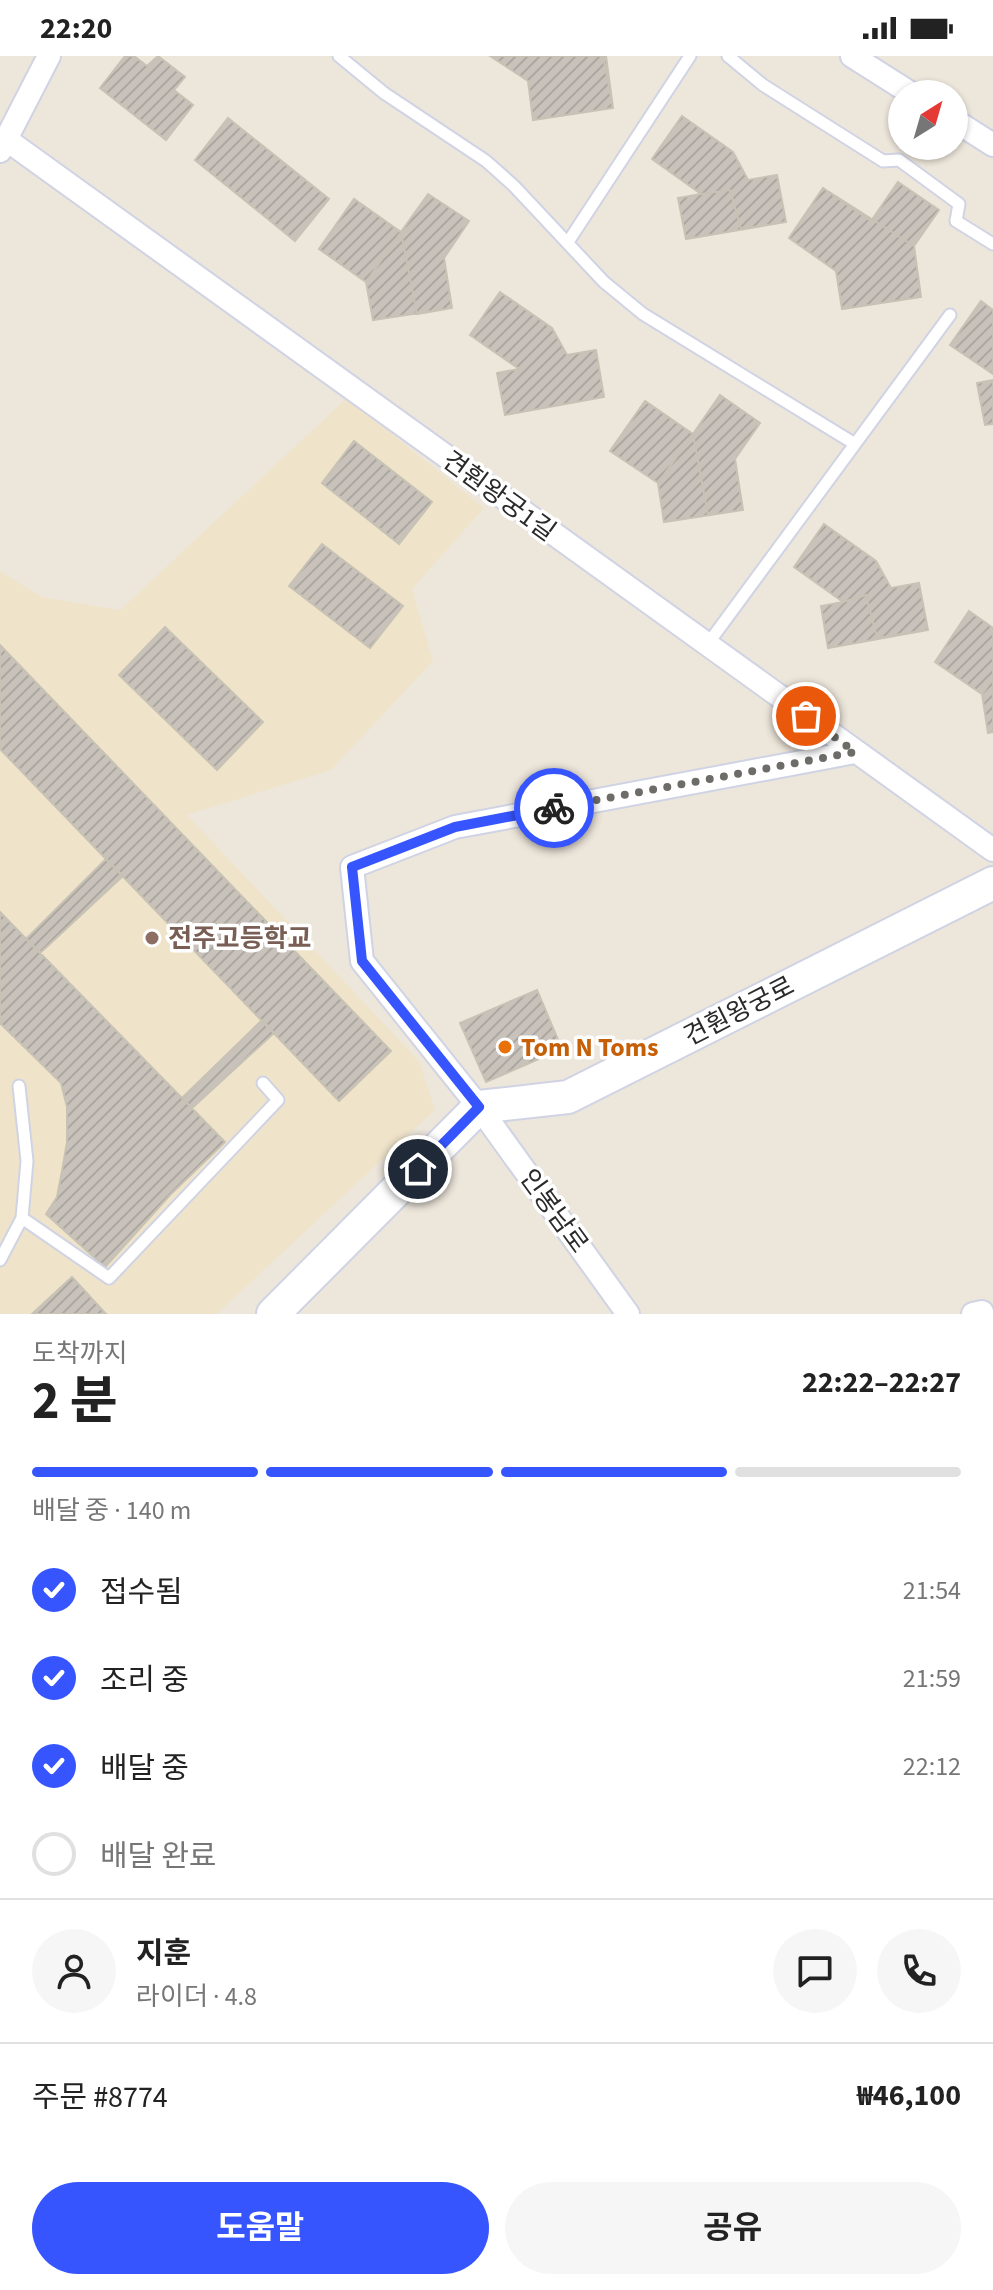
<!DOCTYPE html>
<html lang="ko">
<meta charset="utf-8">
<style>
:root{--surface:#fff;--page:#f6f6f6;--text:#222;--muted:#767676;--line:#e0e0e0;--accent:#3655ff}
body{margin:0;font-family:"Source Sans 3","Noto Sans KR",sans-serif;background:var(--page);color:var(--text);height:100vh;display:flex;flex-direction:column;font-size:30px;white-space:nowrap}
*{box-sizing:border-box;margin:0}
p{font-size:26px;color:var(--muted)}
.icon{flex:none;width:44px;height:44px;fill:none;stroke:currentColor;stroke-width:2;stroke-linecap:round;stroke-linejoin:round}
.map{position:relative;height:1258px;overflow:hidden}
.sheet{display:flex;flex-direction:column;background:var(--surface);flex:1}
.sheet>*{flex:none}
.needle{width:52px;rotate:37deg}
.fabs{position:absolute;left:888px;top:24px;display:grid;gap:16px}
.fabs a{display:grid;place-items:center;width:80px;height:80px;border-radius:50%;background:var(--surface);box-shadow:0 2px 6px #0004;font-size:40px}
.pin{position:absolute;display:grid;place-items:center;width:68px;height:68px;color:#fff;margin:-34px;border:4px solid #fff;border-radius:50%;box-shadow:0 2px 8px #0007}
.courier{position:absolute;display:grid;place-items:center;width:80px;height:80px;margin:-40px;border:6px solid #3655ff;border-radius:50%;background:#fff;color:#222;box-shadow:0 2px 10px #0007}
.head em{font-style:normal;font-weight:700}
.head div{display:flex;flex-direction:column-reverse}
.head{display:flex;align-items:center;justify-content:space-between;height:136px;padding:0 32px}
h1{font-size:52px;font-weight:700;line-height:60px}
.bar{display:grid;grid-template-columns:repeat(4,1fr);gap:12px 8px;align-content:center;height:96px;padding:0 32px}
.bar i{height:10px;border-radius:6px;background:var(--line)}
.bar .current{background:var(--accent)}
.bar p{grid-column:span 4}
.line{display:flex;align-items:center;gap:20px;padding:0 32px;border-top:2px solid var(--line)}
.line div{flex:1}
.round{display:grid;place-items:center;flex:none;width:84px;height:84px;border-radius:42px;background:var(--page)}
ol{padding:0 32px;list-style:none}
li{display:flex;align-items:center;gap:24px;height:88px}
li p{margin-inline-start:auto}
li .icon{padding:8px;border-radius:50%;background:var(--accent);color:#fff;stroke-width:4}
li:last-child{color:var(--muted)}
li i{width:44px;height:44px;border:4px solid var(--line);border-radius:50%}
.primary-button{display:flex;gap:16px;margin-top:auto;padding:16px 32px}
.primary-button a{flex:1;height:92px;border-radius:48px;background:var(--accent);color:#fff;font-size:32px;font-weight:700;line-height:92px;text-align:center}
.primary-button a+a{background:var(--page);color:var(--text)}
.status{display:flex;justify-content:space-between;align-items:center;height:56px;padding:0 40px;background:var(--surface);direction:ltr}
.status svg{height:22px;fill:currentColor}
.map>svg:first-child{display:block}
</style>
<div class="status"><b>22:20</b><svg viewBox="0 0 49 12"><path d="M0 12V9h3v3zM5 12V6h3v6zM10 12V3h3v9zM15 12V0h3v12zM26 1h20v11H26zM47 4h2v5h-2z"/></svg></div>
<div class="map">
<svg width="993" height="1258" viewBox="0 0 993 1258">
<defs>
<pattern id="building-hatch" width="6" height="6" patternUnits="userSpaceOnUse" patternTransform="scale(2)"><rect width="6" height="6" fill="#c8c2bb"/><path d="M-1 1l2-2M0 6l6-6M5 7l2-2" fill="none" stroke="#aca7a1"/></pattern>
</defs>
<rect width="100%" height="100%" fill="#ede6db"/>
<path fill="#efe4ca" d="M 347,342 L 484,452 L 412,533 L 433,605 L 331,714 L 187,759 L 419,1005 L 435,1054 L 217,1258 L 0,1258 L 0,515 L 42,541 L 120,554 Z"/>
<path fill="url(#building-hatch)" stroke="#c8c2b5" stroke-width="2" d="M 125,0 L 134,0 L 147,10 L 158,0 L 185,21 L 174,34 L 193,49 L 166,84 L 100,32 Z
M 490,0 L 606,0 L 613,52 L 533,64 L 528,25 Z
M 490,0 L 603,0 L 613,52 L 533,64 L 528,25 Z
M 682,60 L 733,96 L 748,124 L 777,119 L 786,166 L 686,183 L 678,142 L 701,138 L 652,103 Z
M 682,60 L 733,96 L 748,124 L 777,119 L 786,166 L 741,173 L 730,134 L 701,138 L 652,103 Z
M 228,62 L 329,143 L 295,185 L 195,104 Z
M 898,126 L 939,154 L 914,190 L 921,241 L 842,253 L 836,215 L 789,182 L 823,132 L 871,165 Z
M 823,132 L 914,190 L 921,241 L 842,253 L 836,215 L 789,182 Z
M 428,138 L 469,165 L 444,202 L 452,252 L 373,264 L 366,226 L 319,193 L 354,143 L 401,176 Z
M 428,138 L 469,165 L 444,202 L 452,252 L 417,258 L 401,176 Z
M 354,143 L 401,176 L 366,226 L 319,193 Z
M 500,236 L 552,272 L 567,299 L 596,294 L 604,341 L 505,359 L 497,317 L 519,313 L 470,279 Z
M 981,245 L 993,254 L 993,318 L 950,289 Z
M 981,245 L 993,254 L 993,318 L 950,289 Z
M 993,324 L 993,368 L 985,369 L 977,327 Z
M 720,339 L 760,367 L 735,403 L 743,454 L 664,466 L 658,427 L 610,395 L 645,345 L 693,378 Z
M 720,339 L 760,367 L 735,403 L 743,454 L 708,459 L 693,378 Z
M 645,345 L 693,378 L 658,427 L 610,395 Z
M 354,385 L 432,446 L 399,488 L 322,427 Z
M 824,468 L 876,505 L 891,532 L 919,527 L 928,574 L 828,592 L 821,550 L 843,546 L 794,511 Z
M 824,468 L 876,505 L 891,532 L 919,527 L 928,574 L 877,582 L 866,539 L 843,546 L 794,511 Z
M 322,488 L 403,550 L 370,592 L 289,530 Z
M 969,555 L 993,572 L 993,676 L 988,677 L 982,638 L 935,606 Z
M 969,555 L 993,572 L 993,622 L 982,638 L 935,606 Z
M 165,571 L 263,666 L 217,714 L 119,619 Z
M 0,589 L 391,995 L 339,1045 L 0,693 Z
M 993,622 L 993,676 L 988,677 L 982,638 Z
M 106,803 L 123,820 L 40,897 L 26,883 Z
M 0,856 L 225,1086 L 170,1139 L 105,1211 L 46,1158 L 57,1141 L 62,1115 L 67,1086 L 67,1051 L 61,1027 L 0,967 Z
M 537,934 L 562,993 L 486,1026 L 460,967 Z
M 262,964 L 274,977 L 192,1052 L 182,1042 Z
M 72,1221 L 106,1258 L 32,1258 Z"/>
<g fill="none" stroke-linecap="round" stroke-linejoin="round">
<g stroke="#d0d3e3" stroke-width="15">
<path id="lane" d="M 339,0 L 384,37 L 486,105 L 514,130 L 604,226 L 643,258 L 855,388
M 728,0 L 763,29 L 883,105 L 899,104 L 959,148 L 956,165 L 993,188
M 568,186 L 690,0
M 707,589 L 950,259
M 22,1162 L 109,1222 L 278,1044 L 263,1027
M 0,1204 L 22,1162 L 27,1105 L 19,1030"/>
</g>
<g stroke="#d0d3e3" stroke-width="26">
<path id="street" d="M 852,0 L 912,38
M 954,64 L 993,89
M 7,84 L 993,794
M 0,95 L 49,0
M 628,1258 L 479,1051 L 362,905 L 352,811 L 455,771 L 855,696
M 973,1258 L 982,1256"/>
</g>
<g stroke="#d0d3e3" stroke-width="36">
<path id="secondary" d="M 273,1258 L 479,1051 L 568,1041 L 993,827"/>
</g>
<use href="#lane" stroke="#fff" stroke-width="11"/>
<use href="#street" stroke="#fff" stroke-width="22"/>
<use href="#secondary" stroke="#fff" stroke-width="32"/>
</g>
<g fill="none" stroke-linecap="round" stroke-linejoin="round">
<path stroke="#6e6c68" stroke-width="8" stroke-dasharray="0 14.4" d="M 554,752 L 855,696 L 806,660"/>
<path stroke="#3655ff" stroke-width="10" d="M 418,1113 L 479,1051 L 362,905 L 352,811 L 455,771 L 554,752"/>
</g>
<circle fill="#8d6e63" stroke="#fff" stroke-width="3" cx="152" cy="882" r="8"/>
<circle fill="#e8710a" stroke="#fff" stroke-width="3" cx="505" cy="991" r="8"/>
<g text-anchor="middle" dominant-baseline="central" stroke-width="7" stroke-linejoin="round" paint-order="stroke">
<g font-size="26" fill="#2a2a2a" stroke="#fff">
<text transform="translate(499 440) rotate(36)">견훤왕궁1길</text>
<text transform="translate(739 955) rotate(-27)">견훤왕궁로</text>
<text transform="translate(554 1155) rotate(54)">인봉남로</text>
</g>
<g font-size="26" font-weight="bold" fill="#785e54" stroke="#fff" text-anchor="start">
<text x="168" y="882">전주고등학교</text>
</g>
<g font-size="26" font-weight="bold" fill="#c56008" stroke="#fff" text-anchor="start">
<text x="521" y="991">Tom N Toms</text>
</g>
</g>
</svg>
<div class="fabs">
<a><svg class="needle" viewBox="-14 -14 28 28"><path d="M0-13l5 13h-10z" fill="#e53935"/><path d="M0 13l5-13h-10z" fill="#767676"/></svg></a>
</div>
<div class="pin" style="left:806px;top:660px;background:#ea580c"><svg class="icon" aria-label="bag" viewBox="0 0 24 24"><path d="M5 8h14l-1 12H6zM9 8a3 3 0 0 1 6 0"/></svg></div>
<div class="pin" style="left:418px;top:1113px;background:#1f2937"><svg class="icon" aria-label="home" viewBox="0 0 24 24"><path d="M3 11l9-7 9 7M6 9v11h12V9"/></svg></div>
<div class="courier" style="left:554px;top:752px"><svg class="icon" aria-label="bike" viewBox="0 0 24 24"><circle cx="6" cy="16" r="4"/><circle cx="18" cy="16" r="4"/><path d="M6 16l4-8h5l3 8M10 8l3 8H6M13 5h3"/></svg></div>
</div>
<section class="sheet">
<div class="head"><div><h1>2 분</h1><p>도착까지</p></div><em>22:22–22:27</em></div>
<div class="bar"><i class="current"></i><i class="current"></i><i class="current"></i><i></i><p>배달 중 · 140 m</p></div>
<ol>
<li><svg class="icon" aria-label="check" viewBox="0 0 24 24"><path d="M5 12l5 5 9-10"/></svg>접수됨<p>21:54</p></li>
<li><svg class="icon" aria-label="check" viewBox="0 0 24 24"><path d="M5 12l5 5 9-10"/></svg>조리 중<p>21:59</p></li>
<li><svg class="icon" aria-label="check" viewBox="0 0 24 24"><path d="M5 12l5 5 9-10"/></svg>배달 중<p>22:12</p></li>
<li><i></i>배달 완료</li>
</ol>
<div class="line" style="height:144px"><a class="round"><svg class="icon" aria-label="person" viewBox="0 0 24 24"><circle cx="12" cy="8" r="4"/><path d="M4 21q1-7 8-7t8 7"/></svg></a><div><b>지훈</b><p>라이더 · 4.8</p></div><a class="round"><svg class="icon" aria-label="chat" viewBox="0 0 24 24"><path d="M4 5h16v11H9l-5 4z"/></svg></a><a class="round"><svg class="icon" aria-label="phone" viewBox="0 0 24 24"><path d="M5 4h4l2 5-3 2q2 4 5 5l2-3 5 2v4C11 20 4 13 5 4z"/></svg></a></div>
<div class="line" style="height:104px"><div>주문 #8774</div><b>₩46,100</b></div>
<div class="primary-button"><a>도움말</a><a>공유</a></div>
</section>
